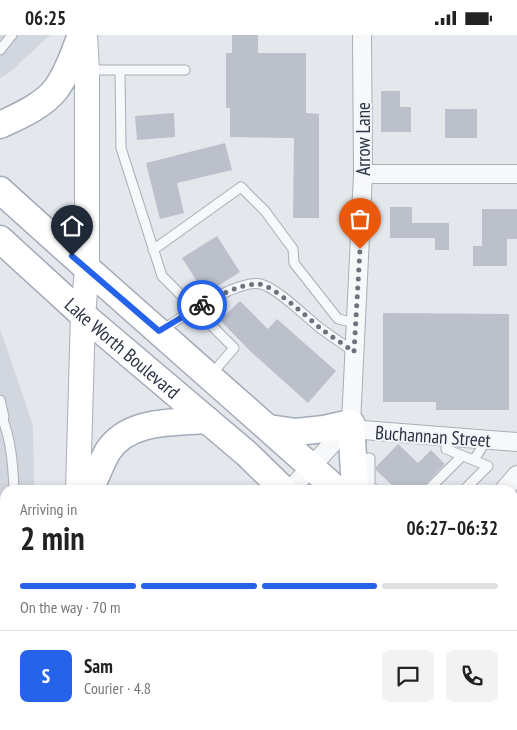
<!DOCTYPE html>
<meta charset="utf-8">
<style>
:root{--surface:#fff;--page:#f2f2f2;--text:#222;--muted:#767676;--line:#e0e0e0;--accent:#2563eb}
body{margin:0;font-family:"PT Sans Narrow",sans-serif;background:var(--page);color:var(--text);height:100vh;display:flex;flex-direction:column;font-size:19px;white-space:nowrap}
*{box-sizing:border-box;margin:0}
p{font-size:16px;color:var(--muted)}
.icon{flex:none;width:28px;height:28px;fill:none;stroke:currentColor;stroke-width:2;stroke-linecap:round;stroke-linejoin:round}
.map{position:relative;flex:1;overflow:hidden}
.details{position:absolute;left:0px;top:450px;width:518px;height:245px;display:flex;flex-direction:column;background:var(--surface);border-radius:15px 15px 0 0;box-shadow:0 2px 8px #0003}
.details>*{flex:none}
.pin{position:absolute;display:grid;place-items:center;width:42px;height:42px;color:#fff;margin:-51px -21px;border-radius:50% 50% 50% 0;rotate:-45deg;box-shadow:0 0 5px #0007}
.pin .icon{rotate:45deg}
.courier{position:absolute;display:grid;place-items:center;width:50px;height:50px;margin:-25px;border:4px solid #2563eb;border-radius:50%;background:#fff;color:#222;box-shadow:0 1px 6px #0007}
.head em{font-style:normal;font-weight:600}
.head div{display:flex;flex-direction:column-reverse}
.head{display:flex;align-items:center;justify-content:space-between;height:85px;padding:0 20px}
h1{font-size:32px;font-weight:600;line-height:38px}
.bar{display:grid;grid-template-columns:repeat(4,1fr);gap:8px 5px;align-content:center;height:60px;padding:0 20px}
.bar i{height:6px;border-radius:4px;background:var(--line)}
.bar .current{background:var(--accent)}
.bar p{grid-column:span 4}
.line{display:flex;align-items:center;gap:12px;padding:0 20px;border-top:1px solid var(--line)}
.line div{flex:1}
.round{display:grid;place-items:center;flex:none;width:52px;height:52px;border-radius:8px;background:var(--page)}
.status{display:flex;justify-content:space-between;align-items:center;height:35px;padding:0 25px;background:var(--surface);direction:ltr}
.status svg{height:14px;fill:currentColor}
.map>svg:first-child{display:block}
</style>
<div class="status"><b>06:25</b><svg viewBox="0 0 49 12"><path d="M0 12V9h3v3zM5 12V6h3v6zM10 12V3h3v9zM15 12V0h3v12zM26 1h20v11H26zM47 4h2v5h-2z"/></svg></div>
<div class="map">
<svg width="517" height="695" viewBox="0 0 517 695">
<rect width="100%" height="100%" fill="#e4e7ec"/>
<path fill="#d2d6de" d="M 0,0 L 50,0 L 10,37 L 0,43 Z
M 0,294 L 33,390 L 34,455 L 5,455 L 5,676 L 0,675 Z
M 517,455 L 517,585 L 513,581 L 512,460 Z"/>
<path fill="#bbc0ca" d="M 232,0 L 258,0 L 258,18 L 306,18 L 306,78 L 319,79 L 319,183 L 293,183 L 294,103 L 230,102 L 230,73 L 226,73 L 226,18 L 232,18 Z
M 381,56 L 400,56 L 400,72 L 411,72 L 411,97 L 381,97 Z
M 445,74 L 477,74 L 477,103 L 445,103 Z
M 174,78 L 175,102 L 137,105 L 135,81 Z
M 225,108 L 232,135 L 177,148 L 184,178 L 160,184 L 146,128 Z
M 390,172 L 412,172 L 412,188 L 449,188 L 449,215 L 435,215 L 435,203 L 390,203 Z
M 482,174 L 517,174 L 517,204 L 507,204 L 507,231 L 473,231 L 473,211 L 482,211 Z
M 217,201 L 240,237 L 205,259 L 182,223 Z
M 240,266 L 268,294 L 277,284 L 336,336 L 308,368 L 250,316 L 220,285 Z
M 383,278 L 509,279 L 509,375 L 436,375 L 436,367 L 383,367 Z
M 398,409 L 418,428 L 431,415 L 445,429 L 420,455 L 397,455 L 376,435 L 376,432 Z"/>
<g fill="none" stroke-linecap="round" stroke-linejoin="round">
<g stroke="#a9aeb7" stroke-width="11">
<path id="lane" d="M 0,15 L 12,0
M 87,35 L 185,35
M 120,36 L 121,113 L 162,241 L 234,313 L 210,341
M 153,215 L 241,152 L 265,176 L 293,214 L 294,228 L 338,284 L 356,288
M 162,295 C 182,282 237,244 261,249 C 277,253 306,282 320,293 C 331,301 343,309 354,317
M 0,365 L 4,382
M 0,378 C 11,401 13,430 14,455
M 447,401 L 446,414 L 488,431 L 464,455
M 354,424 L 370,423 L 370,451 L 375,455
M 474,425 L 487,404
M 428,455 L 462,421
M 512,534 L 517,528
M 0,595 L 5,600
M 0,645 L 5,646
M 385,695 L 390,690
M 479,695 L 484,690"/>
</g>
<g stroke="#a9aeb7" stroke-width="20">
<path id="street" d="M 363,139 L 517,139
M 351,388 L 363,395 L 517,407
M 290,455 L 351,388 L 363,139 L 362,0
M 504,455 L 517,440
M 294,695 L 298,690"/>
</g>
<g stroke="#a9aeb7" stroke-width="26">
<path id="secondary" d="M 78,455 L 83,280 L 87,234 L 87,35 L 85,0
M 81,695 L 81,690"/>
</g>
<g stroke="#a3abb8" stroke-width="29">
<g id="primary">
<path d="M 0,90 C 19,81 43,71 56,54 C 68,38 74,18 81,0"/>
<path d="M 0,155 C 111,256 225,354 337,455"/>
<path id="s1" d="M 0,204 L 83,280 L 247,419 L 284,455"/>
<path d="M 269,393 L 296,397 L 324,394 L 351,388 L 355,455"/>
<path d="M 90,455 C 96,442 101,428 108,416 C 129,384 173,388 207,385"/>
<path d="M 512,613 L 517,617"/>
<path d="M 512,662 L 517,666"/>
</g>
</g>
<use href="#lane" stroke="#f7f8fa" stroke-width="9"/>
<use href="#street" stroke="#f7f8fa" stroke-width="18"/>
<use href="#secondary" stroke="#fff" stroke-width="24"/>
<use href="#primary" stroke="#fff" stroke-width="26"/>
</g>
<g fill="none" stroke-linecap="round" stroke-linejoin="round">
<path stroke="#6c737f" stroke-width="5" stroke-dasharray="0 9" d="M 202,270 C 219,261 238,249 258,249 C 272,249 308,283 320,293 C 331,301 343,309 354,317 L 360,214"/>
<path stroke="#2563eb" stroke-width="6" d="M 72,221 L 159,296 L 202,270"/>
</g>
<g text-anchor="middle" dominant-baseline="central" stroke-width="4" stroke-linejoin="round" paint-order="stroke">
<g font-size="19" fill="#2b3445" stroke="#f4f6f9">
<text transform="translate(363 104) rotate(-90)">Arrow Lane</text>
<text stroke="none"><textPath href="#s1" startOffset="164">Lake Worth Boulevard</textPath></text>
<text transform="translate(433 401) rotate(4)">Buchannan Street</text>
</g>
</g>
</svg>
<div class="pin" style="left:360px;top:214px;background:#ea580c"><svg class="icon" aria-label="bag" viewBox="0 0 24 24"><path d="M5 8h14l-1 12H6zM9 8a3 3 0 0 1 6 0"/></svg></div>
<div class="pin" style="left:72px;top:221px;background:#1f2937"><svg class="icon" aria-label="home" viewBox="0 0 24 24"><path d="M3 11l9-7 9 7M6 9v11h12V9"/></svg></div>
<div class="courier" style="left:202px;top:270px"><svg class="icon" aria-label="bike" viewBox="0 0 24 24"><circle cx="6" cy="16" r="4"/><circle cx="18" cy="16" r="4"/><path d="M6 16l4-8h5l3 8M10 8l3 8H6M13 5h3"/></svg></div>
<section class="details">
<div class="head"><div><h1>2 min</h1><p>Arriving in</p></div><em>06:27–06:32</em></div>
<div class="bar"><i class="current"></i><i class="current"></i><i class="current"></i><i></i><p>On the way · 70 m</p></div>
<div class="line" style="height:90px"><b class="round" style="background:var(--accent);color:#fff">S</b><div><b>Sam</b><p>Courier · 4.8</p></div><a class="round"><svg class="icon" aria-label="chat" viewBox="0 0 24 24"><path d="M4 5h16v11H9l-5 4z"/></svg></a><a class="round"><svg class="icon" aria-label="phone" viewBox="0 0 24 24"><path d="M5 4h4l2 5-3 2q2 4 5 5l2-3 5 2v4C11 20 4 13 5 4z"/></svg></a></div>
</section>
</div>
